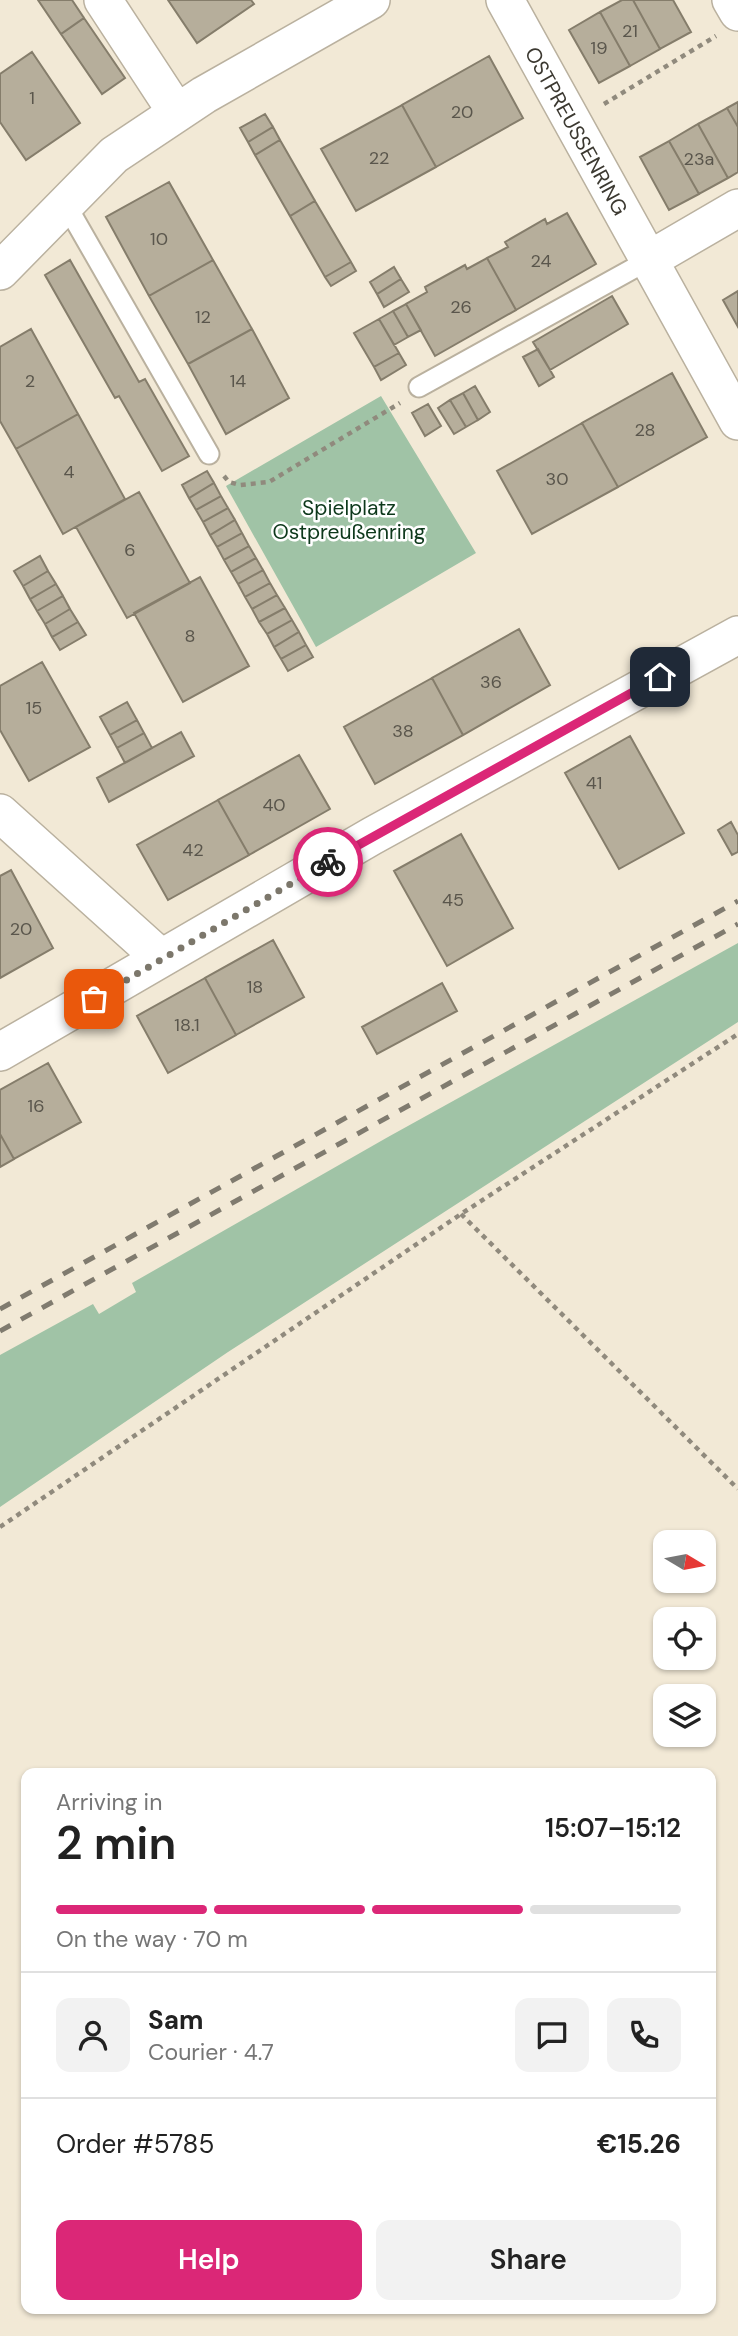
<!DOCTYPE html>
<meta charset="utf-8">
<style>
:root{--surface:#fff;--page:#f2f2f2;--text:#222;--muted:#767676;--line:#e0e0e0;--accent:#db2777}
body{margin:0;font-family:"DM Sans",sans-serif;background:var(--page);color:var(--text);height:100vh;display:flex;flex-direction:column;font-size:26px;white-space:nowrap}
*{box-sizing:border-box;margin:0}
p{font-size:23px;color:var(--muted)}
.icon{flex:none;width:38px;height:38px;fill:none;stroke:currentColor;stroke-width:2;stroke-linecap:round;stroke-linejoin:round}
.map{position:relative;flex:1;overflow:hidden}
.details{position:absolute;left:21px;top:1768px;width:695px;height:546px;display:flex;flex-direction:column;background:var(--surface);border-radius:14px;box-shadow:0 2px 5px #0004}
.details>*{flex:none}
.needle{width:46px;rotate:100deg}
.controls{position:absolute;left:653px;top:1530px;display:grid;gap:14px}
.controls a{display:grid;place-items:center;width:63px;height:63px;border-radius:14px;background:var(--surface);box-shadow:0 2px 5px #0004;font-size:35px}
.pin{position:absolute;display:grid;place-items:center;width:60px;height:60px;color:#fff;margin:-30px;border-radius:14px;box-shadow:0 4px 10px #0006}
.courier{position:absolute;display:grid;place-items:center;width:70px;height:70px;margin:-35px;border:5px solid #db2777;border-radius:50%;background:#fff;color:#222;box-shadow:0 2px 9px #0007}
.head em{font-style:normal;font-weight:600}
.head div{display:flex;flex-direction:column-reverse}
.head{display:flex;align-items:center;justify-content:space-between;height:119px;padding:0 35px}
h1{font-size:46px;font-weight:600;line-height:52px}
.bar{display:grid;grid-template-columns:repeat(4,1fr);gap:10px 7px;align-content:center;height:84px;padding:0 35px}
.bar i{height:9px;border-radius:5px;background:var(--line)}
.bar .on{background:var(--accent)}
.bar p{grid-column:span 4}
.line{display:flex;align-items:center;gap:18px;padding:0 35px;border-top:2px solid var(--line)}
.line div{flex:1}
.round{display:grid;place-items:center;flex:none;width:74px;height:74px;border-radius:14px;background:var(--page)}
.action{display:flex;gap:14px;margin-top:auto;padding:14px 35px}
.action a{flex:1;height:80px;border-radius:14px;background:var(--accent);color:#fff;font-size:28px;font-weight:600;line-height:80px;text-align:center}
.action a+a{background:var(--page);color:var(--text)}
.map>svg:first-child{display:block}
</style>
<div class="map">
<svg width="738" height="2336" viewBox="0 0 738 2336">
<rect width="100%" height="100%" fill="#f2e9d6"/>
<path fill="#a0c3a6" d="M 381,396 L 476,553 L 316,647 L 226,486 Z
M 738,943 L 738,1022 L 228,1352 L 0,1507 L 0,1355 L 93,1304 L 99,1314 L 136,1292 L 132,1283 L 388,1137 Z"/>
<path fill="#b6ae9b" stroke="#857d6b" stroke-width="2" d="M 38,0 L 72,0 L 84,18 L 61,34 Z
M 168,0 L 251,0 L 254,4 L 197,43 Z
M 622,0 L 633,0 L 660,49 L 630,66 L 600,12 Z
M 633,0 L 673,0 L 691,32 L 660,49 Z
M 600,12 L 630,66 L 599,83 L 569,30 Z
M 84,18 L 125,78 L 102,94 L 61,34 Z
M 32,52 L 80,123 L 26,160 L 0,122 L 0,74 Z
M 489,56 L 523,118 L 436,167 L 402,105 Z
M 738,102 L 738,127 L 727,108 Z
M 402,105 L 436,167 L 356,211 L 321,149 Z
M 727,108 L 738,127 L 738,172 L 728,178 L 698,124 Z
M 265,114 L 273,127 L 248,142 L 240,128 Z
M 698,124 L 728,178 L 699,194 L 669,141 Z
M 273,127 L 280,140 L 255,155 L 248,142 Z
M 280,140 L 315,201 L 290,216 L 255,155 Z
M 669,141 L 699,194 L 669,210 L 640,157 Z
M 169,182 L 213,260 L 149,296 L 106,217 Z
M 315,201 L 351,262 L 325,277 L 290,216 Z
M 567,213 L 596,264 L 516,310 L 487,258 L 508,247 L 505,242 L 545,219 L 547,224 Z
M 487,258 L 516,310 L 435,356 L 406,304 L 427,292 L 425,287 L 465,265 L 467,269 Z
M 70,260 L 139,382 L 145,379 L 189,456 L 162,471 L 119,396 L 115,398 L 45,275 Z
M 213,260 L 252,329 L 188,364 L 149,296 Z
M 351,262 L 356,271 L 331,286 L 325,277 Z
M 394,267 L 401,279 L 377,294 L 370,282 Z
M 401,279 L 409,292 L 384,307 L 377,294 Z
M 738,291 L 738,327 L 723,300 Z
M 612,296 L 628,324 L 550,370 L 533,342 Z
M 406,304 L 421,330 L 408,337 L 393,311 Z
M 393,311 L 408,337 L 394,345 L 379,319 Z
M 379,319 L 399,353 L 374,367 L 354,333 Z
M 31,329 L 78,414 L 16,449 L 0,421 L 0,347 Z
M 252,329 L 289,398 L 226,434 L 188,364 Z
M 538,349 L 554,377 L 539,386 L 523,357 Z
M 399,353 L 406,365 L 381,380 L 374,367 Z
M 672,373 L 707,437 L 618,487 L 582,423 Z
M 475,386 L 490,412 L 478,420 L 463,393 Z
M 463,393 L 478,420 L 466,427 L 450,400 Z
M 450,400 L 466,427 L 454,434 L 438,408 Z
M 428,404 L 441,426 L 425,436 L 412,413 Z
M 78,414 L 125,499 L 63,534 L 16,449 Z
M 582,423 L 618,487 L 532,534 L 497,471 Z
M 207,471 L 214,483 L 189,498 L 182,485 Z
M 214,483 L 221,496 L 196,510 L 189,498 Z
M 139,492 L 190,583 L 127,618 L 76,527 Z
M 221,496 L 228,508 L 203,522 L 196,510 Z
M 228,508 L 235,520 L 210,535 L 203,522 Z
M 235,520 L 242,533 L 217,547 L 210,535 Z
M 242,533 L 249,546 L 224,560 L 217,547 Z
M 249,546 L 256,558 L 231,572 L 224,560 Z
M 40,556 L 48,571 L 23,586 L 14,571 Z
M 256,558 L 263,570 L 238,584 L 231,572 Z
M 263,570 L 270,583 L 245,597 L 238,584 Z
M 48,571 L 56,584 L 30,599 L 23,586 Z
M 200,577 L 249,666 L 183,702 L 134,613 Z
M 270,583 L 277,595 L 252,609 L 245,597 Z
M 56,584 L 63,596 L 37,611 L 30,599 Z
M 277,595 L 285,608 L 259,622 L 252,609 Z
M 63,596 L 70,609 L 45,624 L 37,611 Z
M 285,608 L 292,620 L 267,634 L 259,622 Z
M 70,609 L 78,622 L 52,637 L 45,624 Z
M 292,620 L 299,632 L 274,647 L 267,634 Z
M 78,622 L 86,635 L 60,650 L 52,637 Z
M 519,629 L 550,685 L 463,735 L 432,678 Z
M 299,632 L 306,645 L 281,659 L 274,647 Z
M 306,645 L 313,657 L 288,671 L 281,659 Z
M 42,662 L 90,747 L 29,781 L 0,730 L 0,686 Z
M 432,678 L 463,735 L 375,784 L 344,727 Z
M 127,702 L 137,720 L 110,735 L 100,717 Z
M 137,720 L 144,733 L 117,748 L 110,735 Z
M 181,732 L 194,756 L 109,802 L 97,778 Z
M 144,733 L 152,748 L 125,763 L 117,748 Z
M 630,736 L 684,833 L 619,869 L 565,773 Z
M 299,755 L 330,809 L 249,855 L 218,800 Z
M 218,800 L 249,855 L 168,900 L 137,845 Z
M 731,822 L 738,835 L 738,852 L 732,855 L 718,830 Z
M 461,834 L 513,928 L 447,966 L 394,871 Z
M 11,870 L 53,948 L 0,978 L 0,876 Z
M 273,940 L 304,997 L 236,1035 L 205,978 Z
M 205,978 L 236,1035 L 168,1073 L 137,1016 Z
M 442,983 L 457,1011 L 377,1054 L 362,1027 Z
M 48,1063 L 81,1122 L 14,1159 L 0,1134 L 0,1090 Z
M 0,1134 L 14,1159 L 0,1167 Z"/>
<g fill="none" stroke-linecap="round" stroke-linejoin="round">
<g stroke="#bab19f" stroke-width="23">
<path id="service" d="M 65,203 L 209,454
M 419,387 L 647,261"/>
</g>
<g stroke="#bab19f" stroke-width="40">
<path id="minor" d="M 103,0 L 177,113
M 505,0 L 738,421
M 731,0 L 738,12
M 647,261 L 738,208
M 0,271 L 114,155 L 204,95 L 371,0
M 0,813 L 161,958
M 0,1052 L 372,836 L 738,635"/>
</g>
<path stroke="#908a7d" stroke-width="4.5" stroke-dasharray="5 5" stroke-linecap="butt" d="M 604,104 L 716,36
M 224,476 L 229,482 L 240,485 L 269,482 L 400,403
M 461,1214 L 738,1489
M 0,1527 L 461,1214 L 738,1034"/>
<use href="#service" stroke="#fff" stroke-width="19"/>
<use href="#minor" stroke="#fff" stroke-width="37"/>
<path stroke="#807b6f" stroke-width="5" stroke-dasharray="12 12" stroke-linecap="butt" d="M 0,1309 L 738,901
M 0,1331 L 738,924"/>
</g>
<g fill="none" stroke-linecap="round" stroke-linejoin="round">
<path stroke="#7c776b" stroke-width="7" stroke-dasharray="0 12.6" d="M 94,999 L 328,862"/>
<path stroke="#db2777" stroke-width="9" d="M 328,862 L 660,677"/>
</g>
<g text-anchor="middle" dominant-baseline="central" stroke-width="5" stroke-linejoin="round" paint-order="stroke">
<g font-size="18" fill="#5a564c">
<text x="630" y="31">21</text>
<text x="599" y="48">19</text>
<text x="32" y="98">1</text>
<text x="462" y="112">20</text>
<text x="379" y="158">22</text>
<text x="699" y="159">23a</text>
<text x="159" y="239">10</text>
<text x="541" y="261">24</text>
<text x="461" y="307">26</text>
<text x="203" y="317">12</text>
<text x="30" y="381">2</text>
<text x="238" y="381">14</text>
<text x="645" y="430">28</text>
<text x="69" y="472">4</text>
<text x="557" y="479">30</text>
<text x="130" y="550">6</text>
<text x="190" y="636">8</text>
<text x="491" y="682">36</text>
<text x="34" y="708">15</text>
<text x="403" y="731">38</text>
<text x="594" y="783">41</text>
<text x="274" y="805">40</text>
<text x="193" y="850">42</text>
<text x="453" y="900">45</text>
<text x="21" y="929">20</text>
<text x="255" y="987">18</text>
<text x="187" y="1025">18.1</text>
<text x="36" y="1106">16</text>
</g>
<g font-size="21" fill="#3c3931" stroke="#fff">
<text transform="translate(576 131) rotate(61)">OSTPREUSSENRING</text>
</g>
<g font-size="21" fill="#0d381b" stroke="#fff">
<text x="349" y="508">Spielplatz<tspan x="349" dy="24">Ostpreußenring</tspan></text>
</g>
</g>
</svg>
<div class="controls">
<a><svg class="needle" viewBox="-14 -14 28 28"><path d="M0-13l5 13h-10z" fill="#e53935"/><path d="M0 13l5-13h-10z" fill="#767676"/></svg></a>
<a><svg class="icon" aria-label="locate" viewBox="0 0 24 24"><circle cx="12" cy="12" r="6"/><path d="M12 2v4M12 18v4M2 12h4M18 12h4"/></svg></a>
<a><svg class="icon" aria-label="layers" viewBox="0 0 24 24"><path d="M12 4l9 5-9 5-9-5zM3 14l9 5 9-5"/></svg></a>
</div>
<div class="pin" style="left:94px;top:999px;background:#ea580c"><svg class="icon" aria-label="bag" viewBox="0 0 24 24"><path d="M5 8h14l-1 12H6zM9 8a3 3 0 0 1 6 0"/></svg></div>
<div class="pin" style="left:660px;top:677px;background:#1f2937"><svg class="icon" aria-label="home" viewBox="0 0 24 24"><path d="M3 11l9-7 9 7M6 9v11h12V9"/></svg></div>
<div class="courier" style="left:328px;top:862px"><svg class="icon" aria-label="bike" viewBox="0 0 24 24"><circle cx="6" cy="16" r="4"/><circle cx="18" cy="16" r="4"/><path d="M6 16l4-8h5l3 8M10 8l3 8H6M13 5h3"/></svg></div>
<section class="details">
<div class="head"><div><h1>2 min</h1><p>Arriving in</p></div><em>15:07–15:12</em></div>
<div class="bar"><i class="on"></i><i class="on"></i><i class="on"></i><i></i><p>On the way · 70 m</p></div>
<div class="line" style="height:126px"><a class="round"><svg class="icon" aria-label="person" viewBox="0 0 24 24"><circle cx="12" cy="8" r="4"/><path d="M4 21q1-7 8-7t8 7"/></svg></a><div><b>Sam</b><p>Courier · 4.7</p></div><a class="round"><svg class="icon" aria-label="chat" viewBox="0 0 24 24"><path d="M4 5h16v11H9l-5 4z"/></svg></a><a class="round"><svg class="icon" aria-label="phone" viewBox="0 0 24 24"><path d="M5 4h4l2 5-3 2q2 4 5 5l2-3 5 2v4C11 20 4 13 5 4z"/></svg></a></div>
<div class="line" style="height:91px"><div>Order #5785</div><b>€15.26</b></div>
<div class="action"><a>Help</a><a>Share</a></div>
</section>
</div>
